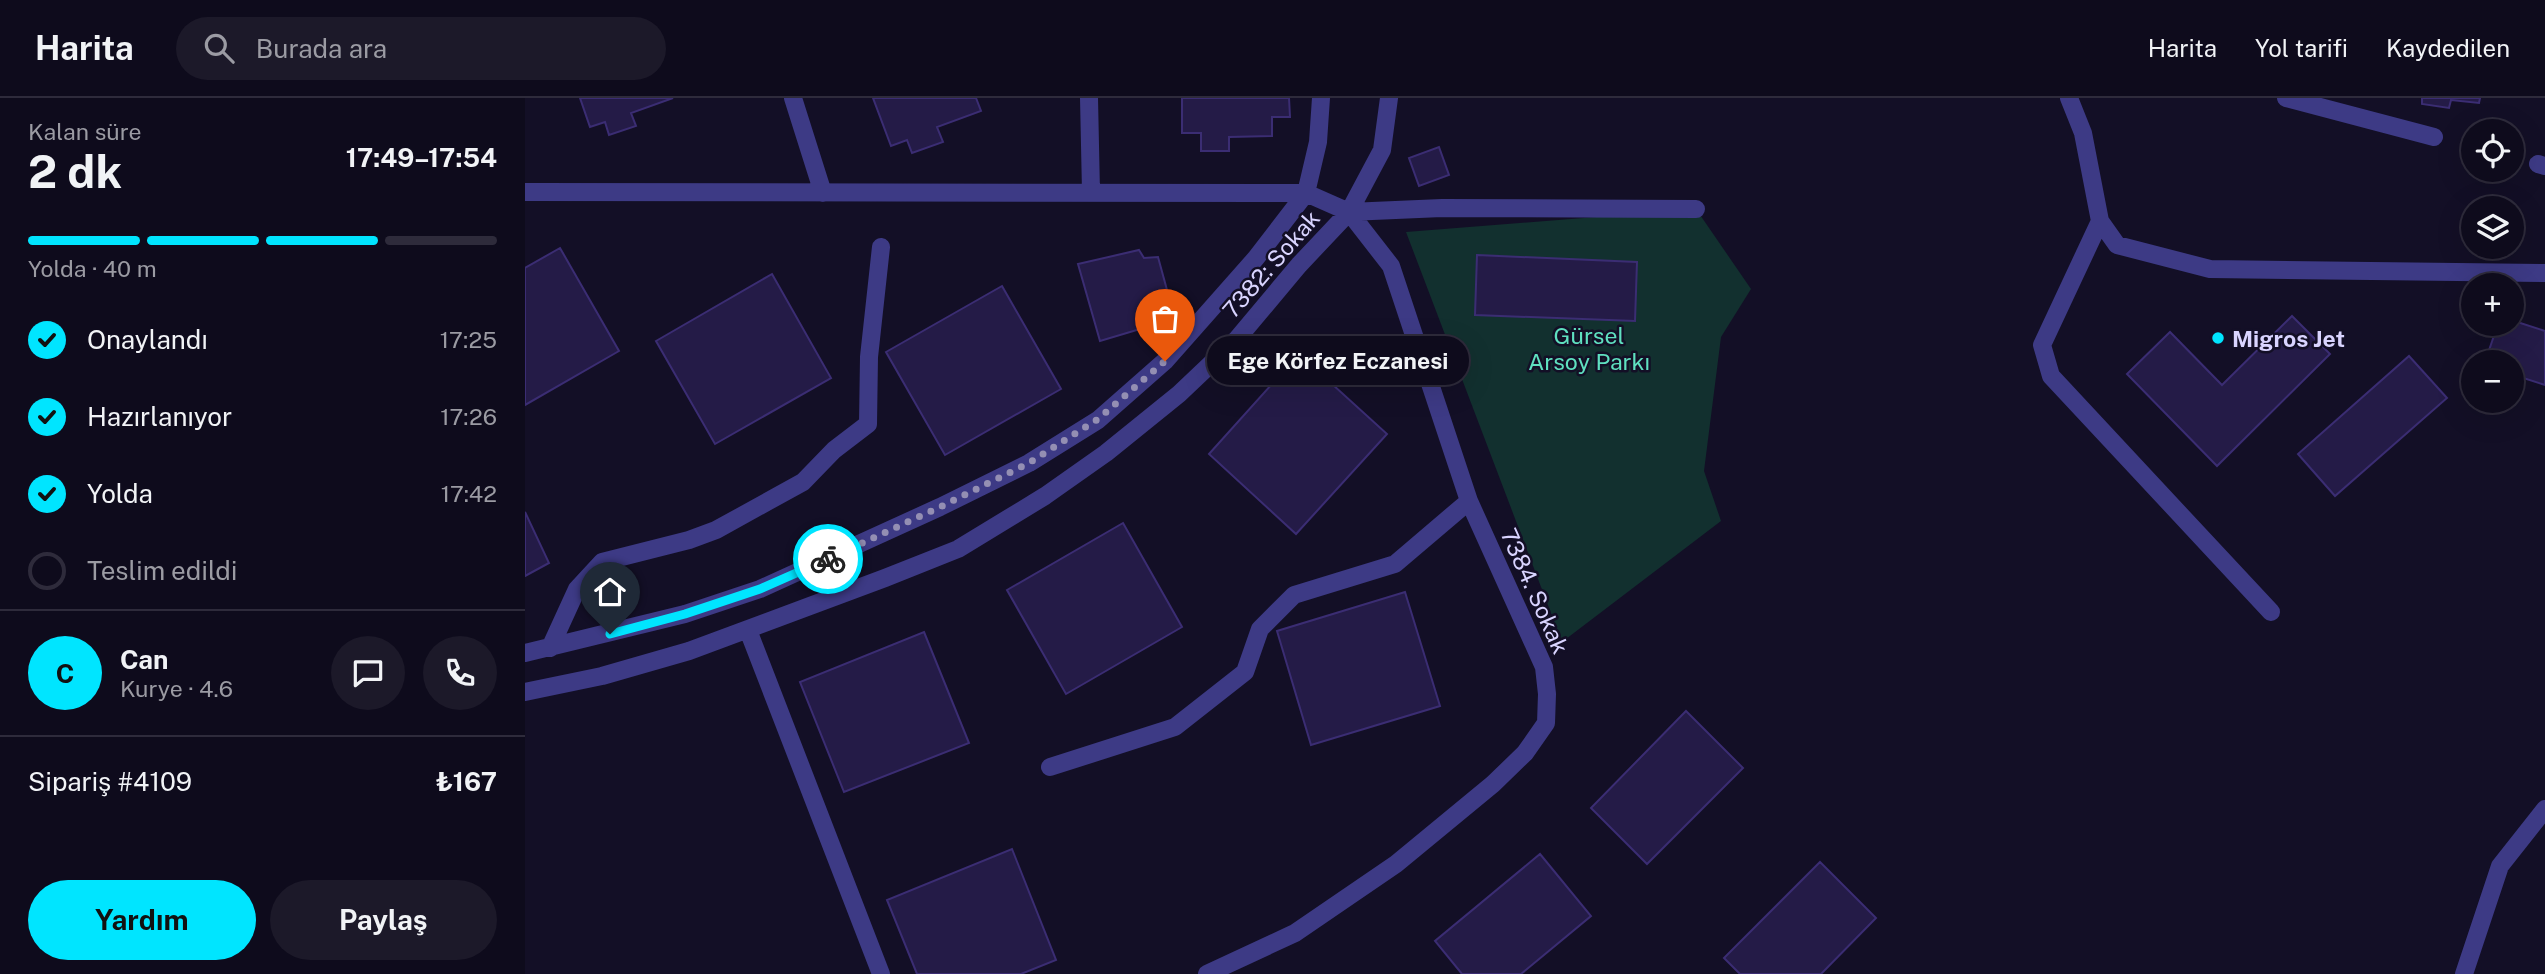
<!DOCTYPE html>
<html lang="tr">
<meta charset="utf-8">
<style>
:root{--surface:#0e0b1c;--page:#1c1929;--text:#f1f3f6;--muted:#9b9ba3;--line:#2e2b3b;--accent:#00e5ff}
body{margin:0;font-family:"Public Sans",sans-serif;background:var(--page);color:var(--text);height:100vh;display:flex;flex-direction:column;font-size:26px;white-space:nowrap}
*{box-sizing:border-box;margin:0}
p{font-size:23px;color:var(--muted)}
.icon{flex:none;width:38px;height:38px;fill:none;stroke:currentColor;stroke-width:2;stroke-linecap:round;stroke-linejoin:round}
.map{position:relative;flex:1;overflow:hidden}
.sheet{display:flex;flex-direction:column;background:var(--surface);width:525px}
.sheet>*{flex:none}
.buttons{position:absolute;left:1936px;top:21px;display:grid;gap:14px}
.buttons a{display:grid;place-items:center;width:63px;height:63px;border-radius:50%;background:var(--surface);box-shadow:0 7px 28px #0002,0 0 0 2px var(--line);font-size:35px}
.pin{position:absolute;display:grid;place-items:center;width:60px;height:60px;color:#fff;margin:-72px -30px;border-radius:50% 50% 50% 0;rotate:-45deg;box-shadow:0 0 7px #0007}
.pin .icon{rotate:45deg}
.courier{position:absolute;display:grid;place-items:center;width:70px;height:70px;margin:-35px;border:5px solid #00e5ff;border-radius:50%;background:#fff;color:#222;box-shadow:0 2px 9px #0007}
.bubble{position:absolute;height:49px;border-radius:24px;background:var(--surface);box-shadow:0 7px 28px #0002,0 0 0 2px var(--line);font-size:23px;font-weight:700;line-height:49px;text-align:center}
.summary em{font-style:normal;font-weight:700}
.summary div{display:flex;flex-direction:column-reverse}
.summary{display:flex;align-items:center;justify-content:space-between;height:119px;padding:0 28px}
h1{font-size:46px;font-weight:700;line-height:52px}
.bar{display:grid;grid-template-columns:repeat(4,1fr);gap:10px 7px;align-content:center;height:84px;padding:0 28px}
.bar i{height:9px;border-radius:5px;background:var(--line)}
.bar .current{background:var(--accent)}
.bar p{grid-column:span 4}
.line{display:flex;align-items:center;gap:18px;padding:0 28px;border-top:2px solid var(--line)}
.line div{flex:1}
.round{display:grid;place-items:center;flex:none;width:74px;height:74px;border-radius:37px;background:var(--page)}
ol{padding:0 28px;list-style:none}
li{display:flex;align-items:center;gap:21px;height:77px}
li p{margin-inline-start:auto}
li .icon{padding:7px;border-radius:50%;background:var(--accent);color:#111;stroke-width:4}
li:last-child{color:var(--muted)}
li i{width:38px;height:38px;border:4px solid var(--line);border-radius:50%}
.button{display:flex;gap:14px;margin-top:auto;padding:14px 28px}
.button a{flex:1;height:80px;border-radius:42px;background:var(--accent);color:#111;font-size:28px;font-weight:700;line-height:80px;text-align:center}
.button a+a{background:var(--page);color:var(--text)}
header{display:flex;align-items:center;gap:42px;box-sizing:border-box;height:98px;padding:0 35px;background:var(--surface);border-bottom:2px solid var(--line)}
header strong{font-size:33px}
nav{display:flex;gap:38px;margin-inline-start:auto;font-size:24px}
.search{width:490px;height:63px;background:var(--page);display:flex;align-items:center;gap:18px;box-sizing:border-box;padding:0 24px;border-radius:38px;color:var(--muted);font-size:26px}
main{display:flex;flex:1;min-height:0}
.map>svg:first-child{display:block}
</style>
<header>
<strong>Harita</strong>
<div class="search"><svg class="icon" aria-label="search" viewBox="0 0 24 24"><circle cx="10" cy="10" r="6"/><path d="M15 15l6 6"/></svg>Burada ara</div>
<nav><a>Harita</a><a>Yol tarifi</a><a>Kaydedilen</a></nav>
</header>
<main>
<section class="sheet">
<div class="summary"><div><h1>2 dk</h1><p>Kalan süre</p></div><em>17:49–17:54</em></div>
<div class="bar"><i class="current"></i><i class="current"></i><i class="current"></i><i></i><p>Yolda · 40 m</p></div>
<ol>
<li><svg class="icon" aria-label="check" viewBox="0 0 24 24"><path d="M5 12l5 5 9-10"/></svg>Onaylandı<p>17:25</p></li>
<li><svg class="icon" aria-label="check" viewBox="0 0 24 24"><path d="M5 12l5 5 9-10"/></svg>Hazırlanıyor<p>17:26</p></li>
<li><svg class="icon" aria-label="check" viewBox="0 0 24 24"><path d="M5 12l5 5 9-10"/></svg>Yolda<p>17:42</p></li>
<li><i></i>Teslim edildi</li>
</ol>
<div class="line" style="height:126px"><b class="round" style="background:var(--accent);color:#111">C</b><div><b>Can</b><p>Kurye · 4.6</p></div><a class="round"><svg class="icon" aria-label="chat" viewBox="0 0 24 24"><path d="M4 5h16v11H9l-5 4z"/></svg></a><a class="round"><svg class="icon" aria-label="phone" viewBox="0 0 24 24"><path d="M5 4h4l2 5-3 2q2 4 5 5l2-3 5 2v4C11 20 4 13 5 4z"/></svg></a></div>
<div class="line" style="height:91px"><div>Sipariş #4109</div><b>₺167</b></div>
<div class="button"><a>Yardım</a><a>Paylaş</a></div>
</section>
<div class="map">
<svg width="2020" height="876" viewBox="0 0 2020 876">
<rect width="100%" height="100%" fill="#130f26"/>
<path fill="#12302f" d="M 1171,111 L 1226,191 L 1196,239 L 1179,373 L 1196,423 L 1037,544 L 881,134 Z"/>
<path fill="#241b47" stroke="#3b2d73" stroke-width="2" d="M 55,0 L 148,0 L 106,15 L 111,28 L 84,37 L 80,24 L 65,29 Z
M 348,0 L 451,0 L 456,13 L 412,29 L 418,44 L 387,55 L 382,42 L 366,48 Z
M 657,0 L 764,0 L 765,19 L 747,19 L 747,38 L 704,39 L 704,53 L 676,53 L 676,35 L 657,35 Z
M 1897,0 L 1955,0 L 1954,5 L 1926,2 L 1924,10 L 1897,6 Z
M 914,49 L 924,77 L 894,88 L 884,60 Z
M 35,150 L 94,253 L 0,307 L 0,170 Z
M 614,152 L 619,160 L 633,159 L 645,203 L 634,212 L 632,226 L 575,243 L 553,166 Z
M 952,157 L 1112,164 L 1110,223 L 950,217 Z
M 247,176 L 306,280 L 190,346 L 131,243 Z
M 477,188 L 536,291 L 420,357 L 361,254 Z
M 1767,218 L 1805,256 L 1692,368 L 1602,276 L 1645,234 L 1697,287 Z
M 1986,222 L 2020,233 L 2020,287 L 1986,276 L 1986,264 L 1960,264 L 1973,226 L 1986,226 Z
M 774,256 L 862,336 L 771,436 L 684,356 Z
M 1884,258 L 1922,300 L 1810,398 L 1773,356 Z
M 0,414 L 24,465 L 0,478 Z
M 598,425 L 657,529 L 541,596 L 482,492 Z
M 880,494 L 915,608 L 786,647 L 752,533 Z
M 399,534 L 444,645 L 319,694 L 275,584 Z
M 1161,613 L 1218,670 L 1122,766 L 1066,710 Z
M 487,751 L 531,862 L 496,876 L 392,876 L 362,802 Z
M 1015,756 L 1066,818 L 996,876 L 937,876 L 910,843 Z
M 1295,764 L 1351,820 L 1296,876 L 1215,876 L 1199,860 Z"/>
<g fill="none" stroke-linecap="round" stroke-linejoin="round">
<path stroke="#3d3a85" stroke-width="18" d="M 268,0 L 298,95
M 564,0 L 566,94
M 1544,0 L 1558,35 L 1575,123 L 1592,147 L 1685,171 L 2020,175
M 1761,0 L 1909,39
M 2013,66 L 2020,68
M 0,94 L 781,95 L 824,114 L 866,168 L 944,403 L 1019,569 L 1022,596 L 1021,625 L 1000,655 L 968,686 L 871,766 L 770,835 L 682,876
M 824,114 L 917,110 L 1171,111
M 1575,123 L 1517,247 L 1526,278 L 1746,514
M 223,532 L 356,876
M 25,550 L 52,491 L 77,464 L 164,442 L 191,432 L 278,384 L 309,352 L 343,326 L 344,259 L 356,149
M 0,555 L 160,516 L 235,491 L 415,409 L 504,365 L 573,322 L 640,263 L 731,160 L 781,95 L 793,44 L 796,0
M 0,594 L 77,578 L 164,553 L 360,480 L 433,451 L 520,398 L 581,355 L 654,296 L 712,241 L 774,167 L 824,114 L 857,52 L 864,0
M 525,669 L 650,629 L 720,574 L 735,531 L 769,497 L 870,466 L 944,403
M 1939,876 L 1975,768 L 2020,711"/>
</g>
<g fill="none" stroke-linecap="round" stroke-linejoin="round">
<path stroke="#948fb3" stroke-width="7" stroke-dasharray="0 12.6" d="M 303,461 L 415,409 L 504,365 L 573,321 L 640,263"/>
<path stroke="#00e5ff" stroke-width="9" d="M 85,536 L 160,516 L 235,491 L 303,461"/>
</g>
<circle fill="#00e5ff" stroke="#130f26" stroke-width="2.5" cx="1693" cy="240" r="7"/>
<g text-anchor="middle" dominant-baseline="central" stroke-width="5" stroke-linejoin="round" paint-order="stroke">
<g font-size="23" fill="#d9d4ff" stroke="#130f26">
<text transform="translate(746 166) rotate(-49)">7382: Sokak</text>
<text transform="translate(1010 493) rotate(66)">7384. Sokak</text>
</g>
<g font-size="23" fill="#5fe0c0" stroke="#130f26">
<text x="1064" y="237">Gürsel<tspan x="1064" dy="26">Arsoy Parkı</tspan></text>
</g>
<g font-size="23" font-weight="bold" fill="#d9d4ff" stroke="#130f26" text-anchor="start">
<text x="1707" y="240">Migros Jet</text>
</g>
</g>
</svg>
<div class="buttons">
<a><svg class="icon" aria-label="locate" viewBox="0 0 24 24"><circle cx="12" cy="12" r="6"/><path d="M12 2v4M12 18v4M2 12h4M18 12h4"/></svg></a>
<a><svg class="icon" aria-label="layers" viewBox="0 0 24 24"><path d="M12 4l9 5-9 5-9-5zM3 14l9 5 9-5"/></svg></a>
<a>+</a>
<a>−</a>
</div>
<div class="pin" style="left:640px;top:263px;background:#ea580c"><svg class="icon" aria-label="bag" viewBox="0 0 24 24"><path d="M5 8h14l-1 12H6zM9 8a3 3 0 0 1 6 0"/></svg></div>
<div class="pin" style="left:85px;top:536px;background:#1f2937"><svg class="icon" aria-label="home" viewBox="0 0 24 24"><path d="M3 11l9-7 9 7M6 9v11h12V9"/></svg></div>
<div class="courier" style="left:303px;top:461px"><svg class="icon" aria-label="bike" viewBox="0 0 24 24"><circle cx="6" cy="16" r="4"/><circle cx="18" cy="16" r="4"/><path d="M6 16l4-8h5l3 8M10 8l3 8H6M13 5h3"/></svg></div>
<div class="bubble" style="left:682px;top:238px;width:262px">Ege Körfez Eczanesi</div>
</div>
</main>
